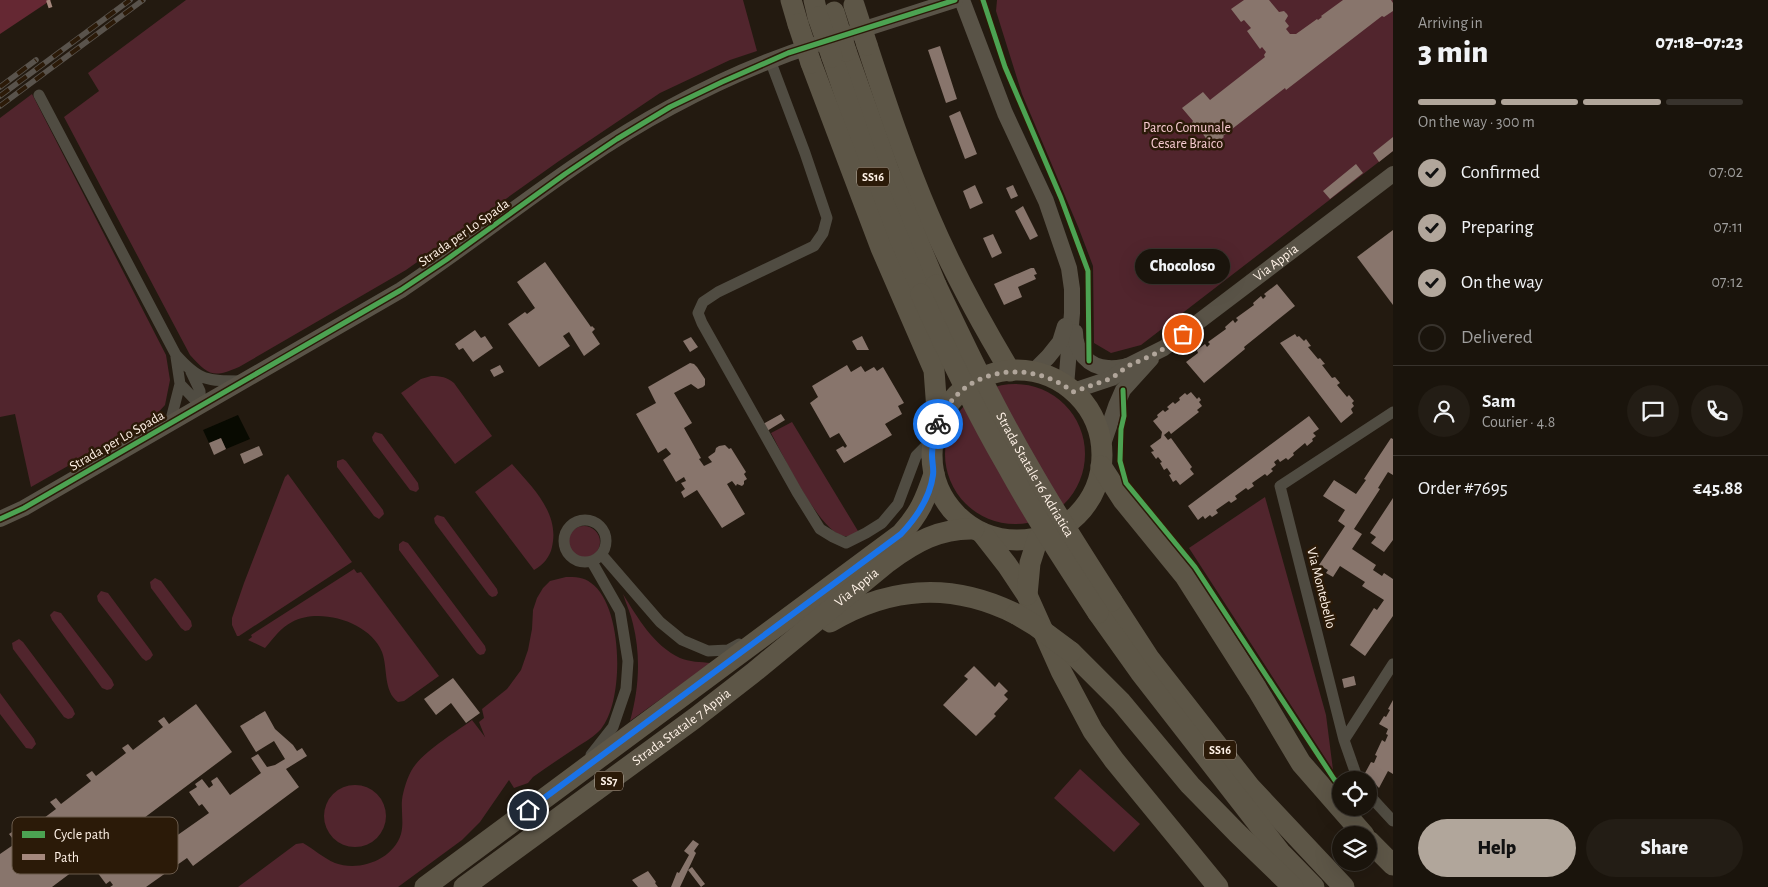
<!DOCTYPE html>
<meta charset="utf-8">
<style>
:root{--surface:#1a140c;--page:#231d15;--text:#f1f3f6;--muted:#9f9e9d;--line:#38332d;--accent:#b1a69b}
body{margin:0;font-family:"Alegreya Sans",sans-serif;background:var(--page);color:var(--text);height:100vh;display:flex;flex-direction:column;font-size:19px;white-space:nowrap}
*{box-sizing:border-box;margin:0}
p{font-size:16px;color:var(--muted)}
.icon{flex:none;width:28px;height:28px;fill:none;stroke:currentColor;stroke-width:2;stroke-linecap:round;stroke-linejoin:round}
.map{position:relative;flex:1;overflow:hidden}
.details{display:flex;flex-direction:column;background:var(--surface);width:375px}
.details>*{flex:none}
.buttons{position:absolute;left:1332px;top:771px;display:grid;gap:10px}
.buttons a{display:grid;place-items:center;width:45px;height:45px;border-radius:50%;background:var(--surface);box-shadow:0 5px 20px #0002,0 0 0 1px var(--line);font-size:25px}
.pin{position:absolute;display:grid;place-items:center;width:42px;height:42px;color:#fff;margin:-21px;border:2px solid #fff;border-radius:50%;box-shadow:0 1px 5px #0007}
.courier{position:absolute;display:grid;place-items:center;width:50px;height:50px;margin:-25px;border:4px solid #1a73e8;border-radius:50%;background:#fff;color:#222;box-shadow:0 1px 6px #0007}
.bubble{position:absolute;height:35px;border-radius:18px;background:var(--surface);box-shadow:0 5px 20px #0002,0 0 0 1px var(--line);font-size:16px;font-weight:800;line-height:35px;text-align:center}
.summary em{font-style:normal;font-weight:800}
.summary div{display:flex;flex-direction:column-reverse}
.summary{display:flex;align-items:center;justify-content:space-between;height:85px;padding:0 25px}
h1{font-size:32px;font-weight:800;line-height:38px}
.bar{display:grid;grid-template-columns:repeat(4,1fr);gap:8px 5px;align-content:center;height:60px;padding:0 25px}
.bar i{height:6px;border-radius:4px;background:var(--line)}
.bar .selected{background:var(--accent)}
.bar p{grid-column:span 4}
.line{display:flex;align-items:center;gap:12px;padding:0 25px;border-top:1px solid var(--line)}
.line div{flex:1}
.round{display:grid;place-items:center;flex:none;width:52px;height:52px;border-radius:26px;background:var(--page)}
ol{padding:0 25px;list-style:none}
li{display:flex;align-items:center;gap:15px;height:55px}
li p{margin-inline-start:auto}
li .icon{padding:5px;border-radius:50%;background:var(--accent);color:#111;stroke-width:4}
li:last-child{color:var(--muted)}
li i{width:28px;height:28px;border:2px solid var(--line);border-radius:50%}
.button{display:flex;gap:10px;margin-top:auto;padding:10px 25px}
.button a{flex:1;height:58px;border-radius:30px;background:var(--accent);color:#111;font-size:20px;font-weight:800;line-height:58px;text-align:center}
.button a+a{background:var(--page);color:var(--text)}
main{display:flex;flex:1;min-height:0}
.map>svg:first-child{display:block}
</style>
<main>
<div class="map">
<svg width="1393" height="887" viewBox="0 0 1393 887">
<rect width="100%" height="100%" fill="#231a10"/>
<path fill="#51252d" d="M 186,0 L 743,0 L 757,51 L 730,60 L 660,93 L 559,161 L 406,270 L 239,367 C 213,378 209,376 190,355 L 64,117 L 99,91 L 88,73 Z
M 997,0 L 1393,0 L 1393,151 L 1141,345 L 1111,353 L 1094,343 L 1093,266 L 1079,229 L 1022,94 L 996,11 Z
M 32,94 L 166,355 L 170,380 L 165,405 L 154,417 L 31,487 L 15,414 L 0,417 L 0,118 Z
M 431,376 C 441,376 447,377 454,383 L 492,436 L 455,464 L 401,393 L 421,379 Z
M945 454a70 70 0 1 1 140 0a70 70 0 1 1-140 0Z
M 792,422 L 858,531 C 854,534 850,537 844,536 C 820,533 783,455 771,433 Z
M 375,432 L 382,434 L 418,483 L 419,489 L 416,492 L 410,490 L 373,441 L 372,437 Z
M 343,459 L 346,461 L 383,510 L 384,514 L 379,519 L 374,516 L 337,467 L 337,461 Z
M 512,464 C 532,487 560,513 552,547 C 550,557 543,565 534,570 L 475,492 Z
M 288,474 L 352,562 L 239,636 L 237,636 L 232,625 L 232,618 L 244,583 L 285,477 Z
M 1265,497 L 1326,715 L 1333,770 L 1189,548 Z
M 437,515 L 444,517 L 497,589 L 498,593 L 496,596 L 492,597 L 489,595 L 435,523 L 434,518 Z
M568 542a16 16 0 1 1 32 0a16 16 0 1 1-32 0Z
M 403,541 L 408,543 L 485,646 L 486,650 L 484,654 L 480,655 L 477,653 L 399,550 L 399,544 Z
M 354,569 L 357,573 L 361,572 L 439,676 L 404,701 L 398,702 C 383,691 388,668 382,652 C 370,622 320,607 292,622 C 280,628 274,638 265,648 L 248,640 L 252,637 L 251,635 Z
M 566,577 C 575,577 584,577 591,583 C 623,605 625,700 601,729 C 595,736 585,742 577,747 C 562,757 547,767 533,777 L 528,783 L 514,788 L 509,780 L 480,822 L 462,840 L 398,887 L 238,887 L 296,844 L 303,843 C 314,849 323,858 335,863 C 359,872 393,860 401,834 C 404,823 401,811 402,800 C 403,791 408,775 413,768 C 424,751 456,732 472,720 L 485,737 L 479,722 L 484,718 L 482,709 L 507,689 L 521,670 L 528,650 L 532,629 L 533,610 L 537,598 L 543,588 L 550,581 Z
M 155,578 L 161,581 L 191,621 L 192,626 L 189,630 L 185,631 L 181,628 L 151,588 L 150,582 Z
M 101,591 L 108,593 L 151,651 L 153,655 L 150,659 L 146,661 L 142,658 L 98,601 L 97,596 Z
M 623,594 C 637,617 654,646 680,658 C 689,662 701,662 711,663 L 630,721 C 639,689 641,656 633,624 C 631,614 626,604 623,594 Z
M 54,611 L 61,613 L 112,680 L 114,685 L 111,689 L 107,690 L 102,688 L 52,620 L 50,615 Z
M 19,639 L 23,642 L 73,709 L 75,714 L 72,718 L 68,719 L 64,717 L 13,649 L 12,643 Z
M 0,693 L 34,739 L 36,744 L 32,749 L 26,748 L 0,714 Z
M 1080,769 L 1140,824 L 1114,852 L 1054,798 Z
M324 816a31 31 0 1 1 62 0a31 31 0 1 1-62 0Z"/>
<path fill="#652833" d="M 0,0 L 51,0 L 0,34 Z"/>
<path fill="#080a01" d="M 238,415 L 250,439 L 226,449 L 221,438 L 209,443 L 203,430 Z"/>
<path fill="#88756c" d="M 1244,0 L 1269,0 L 1279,12 L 1284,11 L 1287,14 L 1288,16 L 1285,21 L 1289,26 L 1286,29 L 1290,34 L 1296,34 L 1317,19 L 1318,20 L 1322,17 L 1321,16 L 1343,0 L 1391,0 L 1393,3 L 1393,11 L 1384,17 L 1382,16 L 1286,90 L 1285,88 L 1223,136 L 1224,137 L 1212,146 L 1202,133 L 1199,134 L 1193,131 L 1191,124 L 1193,121 L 1182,108 L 1203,92 L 1210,100 L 1265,57 L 1264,55 L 1266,52 L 1262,47 L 1260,49 L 1247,31 L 1251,28 L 1244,20 L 1241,22 L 1231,9 Z
M 940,46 L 957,99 L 946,103 L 928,50 Z
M 960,111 L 977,154 L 965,159 L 949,116 Z
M 1393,137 L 1393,151 L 1379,162 L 1373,153 Z
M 1356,164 L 1363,173 L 1330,199 L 1323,191 Z
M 975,185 L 983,203 L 970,209 L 963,191 Z
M 1013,185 L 1018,196 L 1011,199 L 1006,188 Z
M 1023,206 L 1038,236 L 1030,240 L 1015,211 Z
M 1393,230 L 1393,305 L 1357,257 Z
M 993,234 L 1002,253 L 992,258 L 983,238 Z
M 545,262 L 591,327 L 592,326 L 595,329 L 592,332 L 600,344 L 584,356 L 569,332 L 563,336 L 570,346 L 539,367 L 508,324 L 525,312 L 527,314 L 535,308 L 517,282 Z
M 1031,268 L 1034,268 L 1037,274 L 1034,275 L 1036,279 L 1018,287 L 1022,297 L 1004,305 L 994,284 Z
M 1277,284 L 1295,306 L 1244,347 L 1245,349 L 1204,383 L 1186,362 L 1198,353 L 1197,350 L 1205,344 L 1207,347 L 1210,344 L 1208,342 L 1226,329 L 1225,327 L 1233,320 L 1235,323 L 1238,320 L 1236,318 L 1254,305 L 1253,303 L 1261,296 L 1263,299 L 1266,296 L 1264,294 Z
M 475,330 L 481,338 L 485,336 L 493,348 L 473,362 L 463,348 L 459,350 L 455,344 Z
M 1295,334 L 1297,337 L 1299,336 L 1304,341 L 1306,339 L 1311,346 L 1308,347 L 1318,359 L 1320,358 L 1325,364 L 1322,365 L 1332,378 L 1335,377 L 1340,383 L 1337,385 L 1347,397 L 1349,395 L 1354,401 L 1352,403 L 1354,406 L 1351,409 L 1353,413 L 1341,423 L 1280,343 Z
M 862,336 L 869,350 L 857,350 L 852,341 Z
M 691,337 L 698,347 L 690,352 L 683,341 Z
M 690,363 L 694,364 L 697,367 L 705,379 L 705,385 L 703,387 L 698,389 L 691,384 L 674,393 L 692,423 L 684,428 L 701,458 L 699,459 L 704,466 L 712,462 L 708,457 L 715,452 L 716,448 L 719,446 L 725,445 L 729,449 L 731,448 L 746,472 L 744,474 L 747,479 L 744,481 L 744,484 L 742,486 L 737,484 L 736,486 L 732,481 L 727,484 L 745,514 L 722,528 L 697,490 L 684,498 L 681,492 L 685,489 L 681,483 L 686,481 L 684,477 L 676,482 L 663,460 L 671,454 L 666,448 L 658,453 L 636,414 L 656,403 L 648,387 Z
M 500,365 L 504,372 L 494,377 L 490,370 Z
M 847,365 L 851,372 L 861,366 L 865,372 L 874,367 L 877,371 L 883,367 L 904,403 L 898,406 L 902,414 L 885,424 L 892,435 L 844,463 L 836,450 L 843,446 L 845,448 L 847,446 L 839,433 L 830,438 L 810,403 L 818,397 L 812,386 Z
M 1191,392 L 1197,399 L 1199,397 L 1201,400 L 1199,402 L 1202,406 L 1197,410 L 1199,412 L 1171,434 L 1169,431 L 1164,435 L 1168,440 L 1171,438 L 1192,467 L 1190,469 L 1194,474 L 1180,485 L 1176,480 L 1173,482 L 1169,475 L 1171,474 L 1167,468 L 1164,470 L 1160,463 L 1162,462 L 1158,457 L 1156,459 L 1151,452 L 1154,451 L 1150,446 L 1161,438 L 1162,432 L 1153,421 L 1158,417 L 1157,415 L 1163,410 L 1165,412 L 1169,409 L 1167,407 L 1173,402 L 1175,404 L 1180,400 L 1179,398 L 1185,393 L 1187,395 Z
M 781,414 L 785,420 L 767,431 L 763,424 Z
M 1309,416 L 1319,429 L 1313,433 L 1316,436 L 1312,439 L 1313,441 L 1307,446 L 1305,443 L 1293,453 L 1294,455 L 1288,460 L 1286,458 L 1280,462 L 1278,459 L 1274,462 L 1276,465 L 1271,469 L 1273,471 L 1267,476 L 1265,474 L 1252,483 L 1254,486 L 1248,490 L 1246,488 L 1235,496 L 1237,499 L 1231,503 L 1229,501 L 1216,510 L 1218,513 L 1212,517 L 1210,515 L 1205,519 L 1203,516 L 1198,520 L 1188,506 Z
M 221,438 L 226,449 L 214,455 L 209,443 Z
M 1391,438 L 1393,439 L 1393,475 L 1388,472 L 1378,488 L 1380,489 L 1354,529 L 1362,534 L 1352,549 L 1376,565 L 1373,570 L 1382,576 L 1384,573 L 1393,579 L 1393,616 L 1365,656 L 1350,645 L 1374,608 L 1377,610 L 1384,600 L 1362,586 L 1365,582 L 1340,566 L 1333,577 L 1326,573 L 1328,570 L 1319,565 L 1345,526 L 1338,521 L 1345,510 L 1323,496 L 1334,480 L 1356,494 L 1366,480 L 1364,479 Z
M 259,446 L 263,455 L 244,464 L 240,454 Z
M 1393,498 L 1393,540 L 1384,552 L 1371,543 L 1376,537 L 1370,533 Z
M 974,666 L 995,687 L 999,682 L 1008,691 L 1004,695 L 1008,699 L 994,714 L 996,716 L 976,736 L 943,705 L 968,679 L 964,676 Z
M 1354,676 L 1356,685 L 1344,688 L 1342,679 Z
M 453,678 L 480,713 L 466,723 L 451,703 L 436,715 L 424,699 Z
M 1393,700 L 1393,774 L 1388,771 L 1379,788 L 1365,773 L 1371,762 L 1374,763 L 1377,756 L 1375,755 L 1382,740 L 1385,742 L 1388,735 L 1386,734 L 1388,729 L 1379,724 L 1384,716 L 1386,717 L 1390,710 L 1388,709 Z
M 196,704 L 232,752 L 52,887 L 0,887 L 0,854 L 16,843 L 9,834 L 15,830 L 20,836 L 56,809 L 50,802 L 56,798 L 61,804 L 91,781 L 86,775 L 92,771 L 96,776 L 126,753 L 122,748 L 128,744 L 133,750 L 163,727 L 158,721 L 164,717 L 169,724 Z
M 265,711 L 275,729 L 293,745 L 297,751 L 302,748 L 307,756 L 286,769 L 299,787 L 193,866 L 187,858 L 146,887 L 110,887 L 113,885 L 110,881 L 106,884 L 94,868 L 99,864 L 102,869 L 107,866 L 100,856 L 107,851 L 108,853 L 117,847 L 127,860 L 124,862 L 130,870 L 165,844 L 155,829 L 162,824 L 172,839 L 209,813 L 202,804 L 199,806 L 189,792 L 197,787 L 195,784 L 202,779 L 209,788 L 213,785 L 211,781 L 217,777 L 230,795 L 261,773 L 251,758 L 258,754 L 267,767 L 275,765 L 285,759 L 274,741 L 256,752 L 240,726 Z
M 693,840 L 699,844 L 694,851 L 696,853 L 688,870 L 692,867 L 705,884 L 701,887 L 688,870 L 680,887 L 671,887 L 677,872 L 679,873 L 689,855 L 684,851 Z
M 648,871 L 656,882 L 655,883 L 658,887 L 638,887 L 632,880 Z"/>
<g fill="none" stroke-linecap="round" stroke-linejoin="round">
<path stroke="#504c42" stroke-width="11" d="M 770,60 L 805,153 L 827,218 L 823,233 L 814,246 L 718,292 L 703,302 L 698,313 L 702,323 L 797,492 L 820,529 L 833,537 L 846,543 L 866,533 L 882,523 L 898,504 L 916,456 L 933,439
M 39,95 L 176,355 C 199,381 207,381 241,381
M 191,372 L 200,391 L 201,406
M 180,384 L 201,406
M 170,423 L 180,384 L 176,357
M564 541a21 21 0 1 1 42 0a21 21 0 1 1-42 0Z
M 602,555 L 660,622 L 682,640 L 708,651 L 728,650 L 739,644
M 1344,740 L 1393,664
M 591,755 L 613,727 L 626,689 L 628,661 L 620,611 L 592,562
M 1358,780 L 1344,740 L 1280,486 L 1393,412
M 1369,795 L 1393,821"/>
<g stroke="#595347" stroke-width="16">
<path d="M 962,0 L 1005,113 L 1046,201 L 1069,268 L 1072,289 L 1072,313 L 1066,386"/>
<path d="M 852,33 L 955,0"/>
<path d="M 1075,332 C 1075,351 1088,367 1108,368 C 1115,369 1122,367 1128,366"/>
<path d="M 1033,372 L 1048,357 L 1060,342 L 1065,326"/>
<path id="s1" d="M 1073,391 L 1112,378 L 1128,366 L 1164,348 L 1393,174"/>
<path d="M 1102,447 L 1116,406 L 1123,390 L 1151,359"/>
<path d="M 0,519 L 24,508 L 401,290 C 491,230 575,158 671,107 C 717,82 767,60 817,44"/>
</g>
<g stroke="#5d5647" stroke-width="21">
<path d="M 791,0 L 798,24"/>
<path d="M 814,0 L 818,17"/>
<path d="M 867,45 C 886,103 905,160 929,216 C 952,270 980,321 1010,371"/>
<path d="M 846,51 L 888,169 L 936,285"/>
<path d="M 832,57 L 874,179 L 921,294"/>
<path d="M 811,63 L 881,248 L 934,370 L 938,424"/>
<circle cx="1017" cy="455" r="85"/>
<path d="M 1101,466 L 1123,500 L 1185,576 L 1257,689 L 1301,763 L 1364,835"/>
<path d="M 982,533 L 1007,565 L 1027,595 L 1061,671 L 1093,731 L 1114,760 L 1218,887"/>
<path d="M 1027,595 L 1030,563 L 1038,538"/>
<path d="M 1112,601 L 1149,658 L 1250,787 L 1344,887"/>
<path d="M 1098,613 L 1140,672 L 1280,852 L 1314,887"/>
<path d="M 830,622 C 891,586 952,582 1016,614"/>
<path d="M 1071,652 L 1121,702 L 1190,785 L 1237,833 L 1293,887"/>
<path d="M 1369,841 L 1393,865"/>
<path d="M 425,887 L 901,534 C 920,513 925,500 934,474"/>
<path id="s2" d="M 464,887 L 695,718 L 753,673 L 888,562 C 915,542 940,528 974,529"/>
</g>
<g stroke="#59534c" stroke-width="5.5">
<path id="rail" d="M 0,87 L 36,60
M 0,96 L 130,0
M 0,106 L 143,0"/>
</g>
<use href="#rail" stroke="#2b1a08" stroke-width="4" stroke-dasharray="11" stroke-linecap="butt"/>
<g stroke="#5d5647" stroke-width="21">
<path d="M 854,5 L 867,45"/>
<path d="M 834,12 L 846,51"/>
<path d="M 818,17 L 832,57"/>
<path d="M 798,24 L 811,63"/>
<path id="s3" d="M 936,285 C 965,346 994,407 1028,465 C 1054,511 1083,556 1112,601"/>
<path d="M 921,294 C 947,352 974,409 1006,464 C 1034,515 1066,564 1098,613"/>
<path d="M 1016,614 L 1036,626 L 1071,652"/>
</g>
<path stroke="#a5887d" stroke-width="4" stroke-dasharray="8 4" stroke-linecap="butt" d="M 48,0 L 51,9"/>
<g stroke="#2b1a08" stroke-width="8">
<path id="cycleway" d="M 983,0 L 1005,67 L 1061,198 L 1088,271 L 1089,361
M 1123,390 L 1124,416 L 1121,429 L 1120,461 L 1126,483 L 1195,567 L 1334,779 L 1341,787
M 0,519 L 24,508 L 401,290 L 446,260 L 565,174 L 617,139 L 670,107 L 722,82 L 788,53 L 955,0"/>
</g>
<use href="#cycleway" stroke="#4ca352" stroke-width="5"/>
</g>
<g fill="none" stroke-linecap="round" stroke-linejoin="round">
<path stroke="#b1a69b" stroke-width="5" stroke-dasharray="0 9" d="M 938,424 C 941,417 945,410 949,404 C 979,364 1036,363 1073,392 L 1112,378 L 1128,366 L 1159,352 L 1183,334"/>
<path stroke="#1a73e8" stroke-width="6" d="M 528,810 L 901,534 C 916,518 930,498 933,475 C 934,469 932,462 932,455 C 932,444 935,435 938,424"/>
</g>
<g text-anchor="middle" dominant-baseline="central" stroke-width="5" stroke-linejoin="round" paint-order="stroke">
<g fill="#2b1a08" stroke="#bfb0a3" stroke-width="1">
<rect x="857" y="167.5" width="32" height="19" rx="4"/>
<rect x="1204" y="740.5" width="32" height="19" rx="4"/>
<rect x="595" y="771.5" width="28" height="19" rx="4"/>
</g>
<g font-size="12" font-weight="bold" fill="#fef1e6">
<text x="873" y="177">SS16</text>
<text x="1220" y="750">SS16</text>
<text x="609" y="781">SS7</text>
</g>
<g font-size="14" fill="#f7cad0" stroke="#2b1a08">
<text x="1187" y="128">Parco Comunale<tspan x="1187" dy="16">Cesare Braico</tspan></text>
</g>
<g font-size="14" fill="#fef1e6" stroke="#2b1a08">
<text transform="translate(464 233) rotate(-35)">Strada per Lo Spada</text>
<text stroke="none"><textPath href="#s1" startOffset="242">Via Appia</textPath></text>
<text transform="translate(117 441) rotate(-30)">Strada per Lo Spada</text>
<text stroke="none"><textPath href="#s3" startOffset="214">Strada Statale 16 Adriatica</textPath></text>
<text stroke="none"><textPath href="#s2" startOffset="494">Via Appia</textPath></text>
<text transform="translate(1321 588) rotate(76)">Via Montebello</text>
<text stroke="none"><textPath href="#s2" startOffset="270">Strada Statale 7 Appia</textPath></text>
</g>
</g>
<rect x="12" y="817" width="166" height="57" rx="8" fill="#2b1a08" stroke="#6a5a4b" stroke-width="1"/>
<rect x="22" y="831" width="23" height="7" fill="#4ca352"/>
<rect x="22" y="854" width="23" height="6" fill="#a5887d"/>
<g font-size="14" fill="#fef1e6">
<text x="54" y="839">Cycle path</text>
<text x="54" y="862">Path</text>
</g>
</svg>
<div class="buttons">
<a><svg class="icon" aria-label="locate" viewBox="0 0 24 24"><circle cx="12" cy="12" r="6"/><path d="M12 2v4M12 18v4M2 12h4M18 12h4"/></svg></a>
<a><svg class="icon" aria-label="layers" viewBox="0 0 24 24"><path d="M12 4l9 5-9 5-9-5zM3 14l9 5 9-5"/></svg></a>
</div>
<div class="pin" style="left:1183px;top:334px;background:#ea580c"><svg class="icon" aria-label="bag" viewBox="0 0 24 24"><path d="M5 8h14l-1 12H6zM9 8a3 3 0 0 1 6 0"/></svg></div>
<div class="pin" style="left:528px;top:810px;background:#1f2937"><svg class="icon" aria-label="home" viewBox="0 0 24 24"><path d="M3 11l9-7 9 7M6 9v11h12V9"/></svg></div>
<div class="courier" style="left:938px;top:424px"><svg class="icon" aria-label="bike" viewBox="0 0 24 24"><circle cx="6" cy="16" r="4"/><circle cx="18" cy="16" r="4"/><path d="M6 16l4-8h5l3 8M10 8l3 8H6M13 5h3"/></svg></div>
<div class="bubble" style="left:1135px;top:249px;width:95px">Chocoloso</div>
</div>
<section class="details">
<div class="summary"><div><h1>3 min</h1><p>Arriving in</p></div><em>07:18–07:23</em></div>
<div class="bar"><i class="selected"></i><i class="selected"></i><i class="selected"></i><i></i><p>On the way · 300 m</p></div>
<ol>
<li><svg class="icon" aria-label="check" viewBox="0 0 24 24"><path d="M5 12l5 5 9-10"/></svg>Confirmed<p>07:02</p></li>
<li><svg class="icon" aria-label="check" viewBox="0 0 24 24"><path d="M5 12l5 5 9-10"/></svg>Preparing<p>07:11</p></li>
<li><svg class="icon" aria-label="check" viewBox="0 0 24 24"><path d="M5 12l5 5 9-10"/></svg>On the way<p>07:12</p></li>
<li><i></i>Delivered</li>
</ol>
<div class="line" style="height:90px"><a class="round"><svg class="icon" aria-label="person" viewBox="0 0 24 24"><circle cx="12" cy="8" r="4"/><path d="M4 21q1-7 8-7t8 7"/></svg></a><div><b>Sam</b><p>Courier · 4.8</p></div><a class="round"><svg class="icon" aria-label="chat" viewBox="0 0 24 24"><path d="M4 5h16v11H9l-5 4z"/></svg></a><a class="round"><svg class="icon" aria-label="phone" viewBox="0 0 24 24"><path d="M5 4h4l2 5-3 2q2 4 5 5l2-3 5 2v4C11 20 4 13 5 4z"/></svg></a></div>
<div class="line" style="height:65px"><div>Order #7695</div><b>€45.88</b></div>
<div class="button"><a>Help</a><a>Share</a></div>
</section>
</main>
